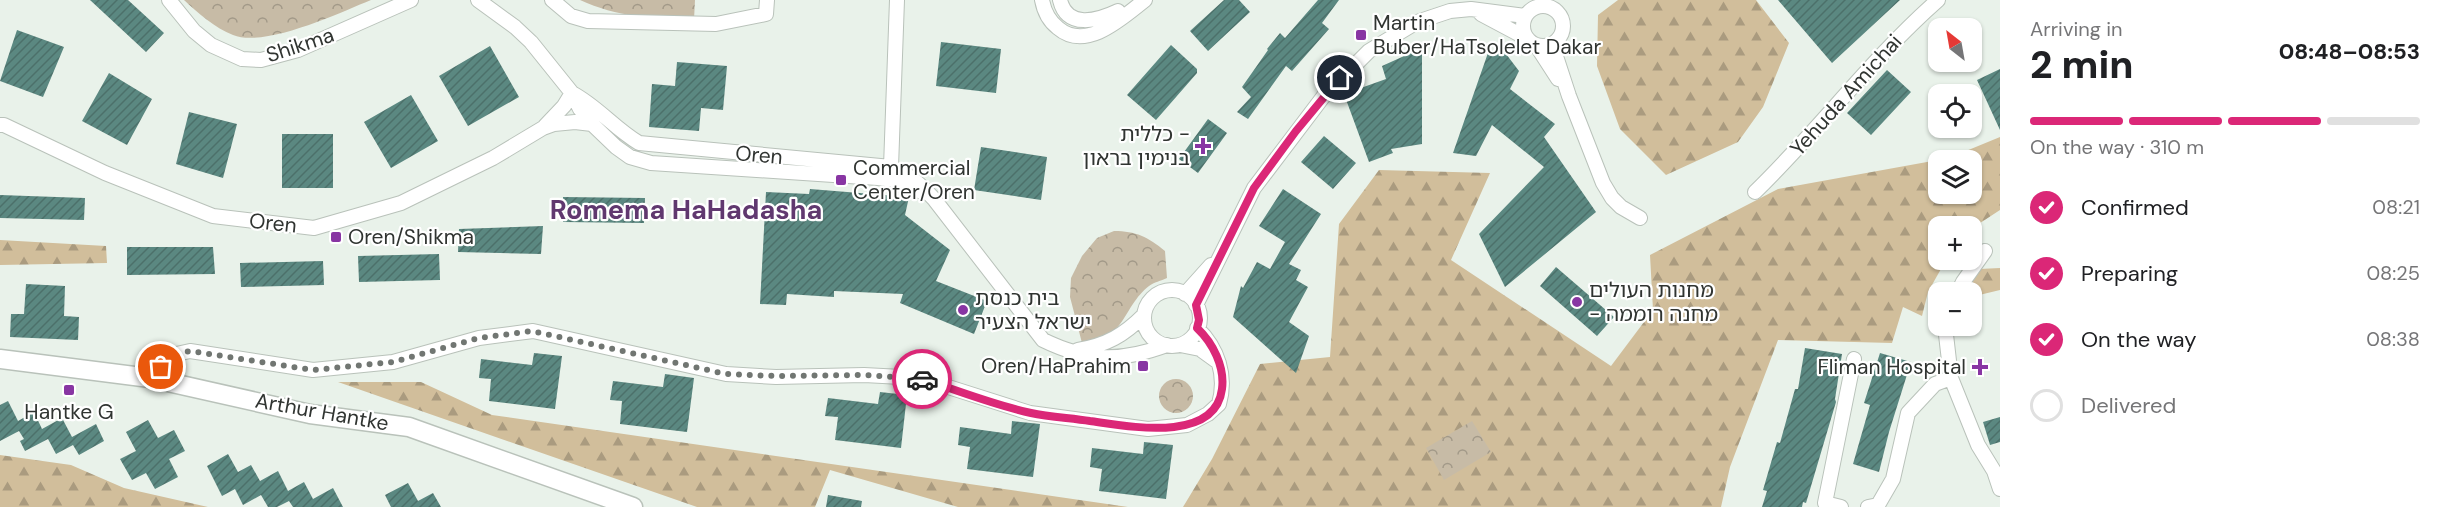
<!DOCTYPE html>
<meta charset="utf-8">
<style>
:root{--surface:#fff;--page:#f6f6f6;--text:#202124;--muted:#757577;--line:#e0e0e0;--accent:#db2777}
body{margin:0;font-family:"DM Sans","Noto Sans Hebrew",sans-serif;background:var(--page);color:var(--text);height:100vh;display:flex;flex-direction:column;font-size:22px;white-space:nowrap}
*{box-sizing:border-box;margin:0}
p{font-size:20px;color:var(--muted)}
.icon{flex:none;width:33px;height:33px;fill:none;stroke:currentColor;stroke-width:2;stroke-linecap:round;stroke-linejoin:round}
.map{position:relative;flex:1;overflow:hidden}
.panel{display:flex;flex-direction:column;background:var(--surface);width:450px}
.panel>*{flex:none}
.needle{width:39px;rotate:329deg}
.tools{position:absolute;left:1928px;top:18px;display:grid;gap:12px}
.tools a{display:grid;place-items:center;width:54px;height:54px;border-radius:12px;background:var(--surface);box-shadow:0 2px 4px #0004;font-size:30px}
.pin{position:absolute;display:grid;place-items:center;width:51px;height:51px;color:#fff;margin:-26px;border:3px solid #fff;border-radius:50%;box-shadow:0 2px 6px #0007}
.courier{position:absolute;display:grid;place-items:center;width:60px;height:60px;margin:-30px;border:4px solid #db2777;border-radius:50%;background:#fff;color:#222;box-shadow:0 2px 8px #0007}
.summary em{font-style:normal;font-weight:800}
.summary div{display:flex;flex-direction:column-reverse}
.summary{display:flex;align-items:center;justify-content:space-between;height:102px;padding:0 30px}
h1{font-size:39px;font-weight:800;line-height:45px}
.bar{display:grid;grid-template-columns:repeat(4,1fr);gap:9px 6px;align-content:center;height:72px;padding:0 30px}
.bar i{height:8px;border-radius:4px;background:var(--line)}
.bar .on{background:var(--accent)}
.bar p{grid-column:span 4}
ol{padding:0 30px;list-style:none}
li{display:flex;align-items:center;gap:18px;height:66px}
li p{margin-inline-start:auto}
li .icon{padding:6px;border-radius:50%;background:var(--accent);color:#fff;stroke-width:4}
li:last-child{color:var(--muted)}
li i{width:33px;height:33px;border:3px solid var(--line);border-radius:50%}
main{display:flex;flex:1;min-height:0}
.map>svg:first-child{display:block}
</style>
<main>
<div class="map">
<svg width="2000" height="507" viewBox="0 0 2000 507">
<defs>
<pattern id="forest-firs" width="22" height="20" patternUnits="userSpaceOnUse" patternTransform="scale(1.5)"><rect width="22" height="20" fill="#d1be9b"/><path d="M5 1l3.5 6h-7zM16 11l3.5 6h-7z" fill="#aa9b7f"/></pattern>
<pattern id="park-crowns" width="20" height="18" patternUnits="userSpaceOnUse" patternTransform="scale(1.5)"><rect width="20" height="18" fill="#c7bba6"/><path d="M2 6a3 3 0 1 1 6 0M12 15a3 3 0 1 1 6 0" fill="none" stroke="#a29988"/></pattern>
<pattern id="building-hatch" width="6" height="6" patternUnits="userSpaceOnUse" patternTransform="scale(1.5)"><rect width="6" height="6" fill="#5b8881"/><path d="M-1 1l2-2M0 6l6-6M5 7l2-2" fill="none" stroke="#4c706a"/></pattern>
</defs>
<rect width="100%" height="100%" fill="#e9f2ea"/>
<path fill="url(#forest-firs)" fill-rule="evenodd" d="M 1618,0 L 1756,0 L 1789,43 L 1763,107 L 1738,142 L 1666,175 L 1620,129 L 1597,66 L 1598,15 Z
M 2000,137 L 2000,210 L 1971,229 L 1971,226 L 1938,226 L 1938,260 L 1946,260 L 1928,292 L 1922,316 L 1903,307 L 1892,343 L 1778,340 L 1730,467 L 1721,507 L 1183,507 L 1212,459 L 1260,364 L 1330,357 L 1339,224 L 1379,170 L 1490,173 L 1451,260 L 1611,366 L 1653,310 L 1650,255 L 1778,189 L 1949,158 ZM 1938,160 L 1971,160 L 1971,194 L 1938,194 Z
M 0,240 L 106,246 L 107,263 L 0,265 Z
M 2000,268 L 2000,290 L 1971,297 C 1971,287 1971,279 1979,269 Z
M 338,382 L 421,382 L 492,415 L 1128,507 L 958,507 L 830,470 L 815,507 L 697,507 Z
M 0,455 L 71,465 L 124,488 L 208,507 L 0,507 Z"/>
<path fill="url(#park-crowns)" d="M 184,0 L 371,0 C 339,13 265,48 233,35 C 215,28 198,13 184,0 Z
M 580,0 L 695,0 L 694,20 C 653,19 617,17 580,0 Z
M 1114,231 C 1136,231 1148,237 1165,251 L 1167,278 C 1161,281 1154,282 1149,286 C 1122,307 1126,341 1082,343 L 1070,297 L 1071,278 L 1082,256 L 1097,238 Z
M1159 396a17 17 0 1 1 34 0a17 17 0 1 1-34 0Z
M 1472,421 L 1491,452 L 1444,480 L 1426,448 Z"/>
<path fill="url(#building-hatch)" d="M 90,0 L 128,0 L 164,33 L 146,52 Z
M 1224,0 L 1239,0 L 1250,12 L 1208,51 L 1190,31 Z
M 1318,0 L 1339,0 L 1322,23 L 1329,29 L 1292,71 L 1286,66 L 1248,119 L 1237,112 L 1251,97 L 1242,87 L 1268,50 L 1267,49 L 1280,33 L 1285,38 Z
M 1778,0 L 1900,0 L 1832,63 Z
M 17,30 L 64,47 L 43,97 L 0,81 Z
M 941,42 L 1001,49 L 996,93 L 936,86 Z
M 1171,45 L 1197,69 L 1197,73 L 1156,120 L 1127,95 Z
M 490,46 L 519,97 L 468,126 L 439,76 Z
M 1422,48 L 1422,144 L 1391,149 L 1393,153 L 1369,162 L 1344,94 L 1386,79 L 1382,66 Z
M 1489,50 L 1503,50 L 1519,71 L 1510,89 L 1555,124 L 1544,137 L 1596,212 L 1505,287 L 1479,234 L 1544,167 L 1492,125 L 1476,156 L 1453,153 Z
M 677,62 L 727,66 L 723,110 L 701,108 L 699,131 L 649,127 L 652,84 L 675,86 Z
M 2000,69 L 2000,130 L 1977,80 Z
M 1887,70 L 1911,92 L 1871,135 L 1847,113 Z
M 109,73 L 152,99 L 127,145 L 82,121 Z
M 411,95 L 438,141 L 391,168 L 364,122 Z
M 189,112 L 237,124 L 223,178 L 176,164 Z
M 1208,119 L 1227,133 L 1198,173 L 1179,159 Z
M 282,134 L 333,134 L 333,188 L 282,188 Z
M 1324,136 L 1356,163 L 1333,189 L 1301,162 Z
M 981,147 L 1047,157 L 1041,200 L 974,190 Z
M 810,189 L 909,197 L 905,215 L 950,250 L 936,281 L 987,301 L 974,334 L 900,303 L 903,294 L 834,291 L 834,297 L 787,294 L 786,305 L 760,304 L 766,192 L 809,194 Z
M 1283,189 L 1321,214 L 1289,264 L 1301,270 L 1296,280 L 1308,287 L 1289,322 L 1309,336 L 1296,373 L 1233,317 L 1241,286 L 1243,288 L 1257,262 L 1270,269 L 1285,242 L 1259,226 Z
M 0,195 L 85,198 L 84,220 L 0,218 Z
M 563,197 L 645,198 L 644,223 L 563,222 Z
M 543,226 L 541,254 L 458,252 L 459,229 Z
M 127,247 L 213,247 L 215,274 L 127,275 Z
M 439,254 L 440,280 L 359,282 L 358,256 Z
M 323,261 L 324,285 L 241,287 L 240,263 Z
M 1556,267 L 1614,317 L 1597,336 L 1540,286 Z
M 26,284 L 65,286 L 64,316 L 79,317 L 78,340 L 10,337 L 11,314 L 24,314 Z
M 1805,348 L 1842,354 L 1835,399 L 1836,402 L 1806,503 L 1803,502 L 1802,507 L 1762,507 L 1767,491 L 1763,490 L 1777,442 L 1780,443 L 1795,389 L 1798,389 Z
M 534,353 L 562,356 L 555,409 L 489,401 L 491,379 L 479,378 L 481,359 L 532,365 Z
M 1880,353 L 1911,362 L 1889,432 L 1879,472 L 1853,464 L 1870,405 L 1864,403 Z
M 665,374 L 694,378 L 687,432 L 620,424 L 622,401 L 610,400 L 613,381 L 663,387 Z
M 880,392 L 907,395 L 901,448 L 835,440 L 838,417 L 825,416 L 828,398 L 878,404 Z
M 8,401 L 18,421 L 34,412 L 42,429 L 62,418 L 72,437 L 96,424 L 104,441 L 79,455 L 73,445 L 56,454 L 48,439 L 25,451 L 20,441 L 24,439 L 19,431 L 0,441 L 0,405 Z
M 2000,417 L 2000,442 L 1990,445 L 1983,422 Z
M 148,420 L 158,438 L 174,430 L 185,451 L 169,459 L 178,477 L 155,489 L 146,473 L 132,480 L 120,459 L 136,451 L 126,432 Z
M 1012,421 L 1040,424 L 1033,477 L 967,469 L 970,447 L 958,445 L 960,427 L 1011,434 Z
M 1144,442 L 1173,445 L 1166,499 L 1099,491 L 1102,469 L 1090,467 L 1092,448 L 1143,454 Z
M 228,454 L 238,472 L 251,465 L 260,481 L 278,471 L 288,491 L 304,482 L 313,499 L 333,488 L 343,507 L 293,507 L 289,501 L 277,507 L 268,507 L 261,495 L 243,505 L 235,489 L 222,496 L 207,466 Z
M 408,483 L 418,501 L 433,493 L 441,507 L 391,507 L 385,495 Z
M 828,495 L 862,501 L 861,507 L 826,507 Z"/>
<g fill="none" stroke-linecap="round" stroke-linejoin="round">
<g stroke="#b9c2ba" stroke-width="16">
<path id="minor" d="M 169,0 L 194,31 L 211,45 L 242,59 L 261,60 L 298,50 L 411,0
M 478,0 L 515,27 L 531,42 L 572,93 L 580,109 L 592,124 L 616,147 L 630,157 L 651,163 L 878,178 L 894,180 L 922,192
M 552,0 L 571,16 L 588,21 L 716,24 L 766,14 L 767,0
M 1042,0 C 1044,11 1049,21 1058,28 C 1086,52 1122,18 1145,0
M 1060,0 C 1067,29 1097,21 1118,11
M1523 26a20 20 0 1 1 40 0a20 20 0 1 1-40 0Z
M 1481,14 L 1528,39
M 1552,44 L 1569,96 L 1603,183 L 1612,198 L 1621,207 L 1640,218
M 1536,45 L 1558,79
M 572,93 C 597,106 615,129 639,143 L 891,167 C 909,174 921,185 934,199 L 1043,340 C 1088,362 1121,362 1167,345
M 0,125 L 4,125 L 105,173 L 213,216 L 314,228 L 401,203 L 493,158 L 543,128 L 554,124 L 575,122 L 592,124
M 545,126 L 564,106 L 572,93
M 887,172 L 891,167 L 897,0
M 1755,192 C 1819,130 1871,59 1938,0
M1144 318a28 28 0 1 1 56 0a28 28 0 1 1-56 0Z
M 1958,292 L 1963,282 L 1985,251
M 1185,294 L 1211,265
M 1196,305 L 1254,188 L 1323,97 L 1369,51 L 1417,22 L 1450,11 L 1471,9 L 1525,16
M 1945,326 L 1951,378 L 1978,445 L 1994,471 L 2000,489
M 1180,345 L 1200,349 L 1218,362
M 1078,350 C 1107,345 1124,335 1144,315
M 150,378 L 172,355 L 190,351 L 313,370 L 393,362 L 479,338 L 533,331 L 726,374 L 776,377 L 864,375 L 920,378 L 1030,413 L 1148,429 L 1187,425 L 1208,414 L 1219,404 C 1227,376 1218,348 1197,328
M 1841,507 L 1825,503 L 1854,359
M 1868,507 L 1878,505 L 1893,479 L 1908,413 L 1935,384 L 1951,378"/>
</g>
<g stroke="#b9c2ba" stroke-width="21">
<path id="tertiary" d="M 0,359 L 150,378 L 310,414 L 409,427 L 633,507"/>
</g>
<use href="#minor" stroke="#fff" stroke-width="14"/>
<use href="#tertiary" stroke="#fff" stroke-width="18"/>
</g>
<g fill="none" stroke-linecap="round" stroke-linejoin="round">
<path stroke="#717672" stroke-width="6" stroke-dasharray="0 10.8" d="M 161,367 L 172,355 L 190,351 L 313,370 L 393,362 L 479,338 L 532,331 L 726,374 L 776,376 L 864,375 L 922,379"/>
<path stroke="#db2777" stroke-width="8" d="M 922,379 C 957,390 994,405 1031,413 C 1050,417 1071,418 1090,421 C 1127,426 1215,444 1222,389 C 1225,367 1213,343 1197,328 L 1199,320 L 1196,305 L 1254,188 L 1296,131 L 1340,78"/>
</g>
<g fill="#8835a3" stroke="#fff" stroke-width="2">
<rect x="1355" y="29" width="12" height="12" rx="3"/>
<path d="M1200 137h6v6h6v6h-6v6h-6v-6h-6v-6h6z"/>
<rect x="835" y="174" width="12" height="12" rx="3"/>
<rect x="330" y="231" width="12" height="12" rx="3"/>
<circle cx="1577" cy="302" r="6"/>
<circle cx="963" cy="310" r="6"/>
<rect x="1137" y="360" width="12" height="12" rx="3"/>
<path d="M1977 358h6v6h6v6h-6v6h-6v-6h-6v-6h6z"/>
<rect x="63" y="384" width="12" height="12" rx="3"/>
</g>
<g text-anchor="middle" dominant-baseline="central" stroke-width="4.5" stroke-linejoin="round" paint-order="stroke">
<g font-size="21" fill="#303431" stroke="#fff" text-anchor="start">
<text x="1373" y="23">Martin<tspan x="1373" dy="24">Buber/HaTsolelet Dakar</tspan></text>
<text x="1190" y="134" text-anchor="end">כללית -<tspan x="1190" dy="24">בנימין בראון</tspan></text>
<text x="853" y="168">Commercial<tspan x="853" dy="24">Center/Oren</tspan></text>
<text x="348" y="237">Oren/Shikma</text>
<text x="1589" y="290">מחנות העולים<tspan x="1589" dy="24">- מחנה רוממה</tspan></text>
<text x="975" y="298">בית כנסת<tspan x="975" dy="24">ישראל הצעיר</tspan></text>
<text x="1131" y="366" text-anchor="end">Oren/HaPrahim</text>
<text x="1966" y="367" text-anchor="end">Fliman Hospital</text>
<text x="69" y="412" text-anchor="middle">Hantke G</text>
</g>
<g font-size="21" fill="#303431" stroke="#fff">
<text transform="translate(300 45) rotate(-18)">Shikma</text>
<text transform="translate(1846 95) rotate(-48)">Yehuda Amichai</text>
<text transform="translate(759 155) rotate(5)">Oren</text>
<text transform="translate(273 223) rotate(6)">Oren</text>
<text transform="translate(322 412) rotate(10)">Arthur Hantke</text>
</g>
<g font-size="27" font-weight="bold" fill="#60386f" stroke="#fff">
<text x="686" y="209">Romema HaHadasha</text>
</g>
</g>
</svg>
<div class="tools">
<a><svg class="needle" viewBox="-14 -14 28 28"><path d="M0-13l5 13h-10z" fill="#e53935"/><path d="M0 13l5-13h-10z" fill="#757577"/></svg></a>
<a><svg class="icon" aria-label="locate" viewBox="0 0 24 24"><circle cx="12" cy="12" r="6"/><path d="M12 2v4M12 18v4M2 12h4M18 12h4"/></svg></a>
<a><svg class="icon" aria-label="layers" viewBox="0 0 24 24"><path d="M12 4l9 5-9 5-9-5zM3 14l9 5 9-5"/></svg></a>
<a>+</a>
<a>−</a>
</div>
<div class="pin" style="left:161px;top:367px;background:#ea580c"><svg class="icon" aria-label="bag" viewBox="0 0 24 24"><path d="M5 8h14l-1 12H6zM9 8a3 3 0 0 1 6 0"/></svg></div>
<div class="pin" style="left:1340px;top:78px;background:#1f2937"><svg class="icon" aria-label="home" viewBox="0 0 24 24"><path d="M3 11l9-7 9 7M6 9v11h12V9"/></svg></div>
<div class="courier" style="left:922px;top:379px"><svg class="icon" aria-label="car" viewBox="0 0 24 24"><path d="M5 17H2v-5l4-1 3-4h7l3 4 3 1v5h-3M9 17h6M6 11h13"/><circle cx="7" cy="17" r="2"/><circle cx="17" cy="17" r="2"/></svg></div>
</div>
<section class="panel">
<div class="summary"><div><h1>2 min</h1><p>Arriving in</p></div><em>08:48–08:53</em></div>
<div class="bar"><i class="on"></i><i class="on"></i><i class="on"></i><i></i><p>On the way · 310 m</p></div>
<ol>
<li><svg class="icon" aria-label="check" viewBox="0 0 24 24"><path d="M5 12l5 5 9-10"/></svg>Confirmed<p>08:21</p></li>
<li><svg class="icon" aria-label="check" viewBox="0 0 24 24"><path d="M5 12l5 5 9-10"/></svg>Preparing<p>08:25</p></li>
<li><svg class="icon" aria-label="check" viewBox="0 0 24 24"><path d="M5 12l5 5 9-10"/></svg>On the way<p>08:38</p></li>
<li><i></i>Delivered</li>
</ol>
</section>
</main>
